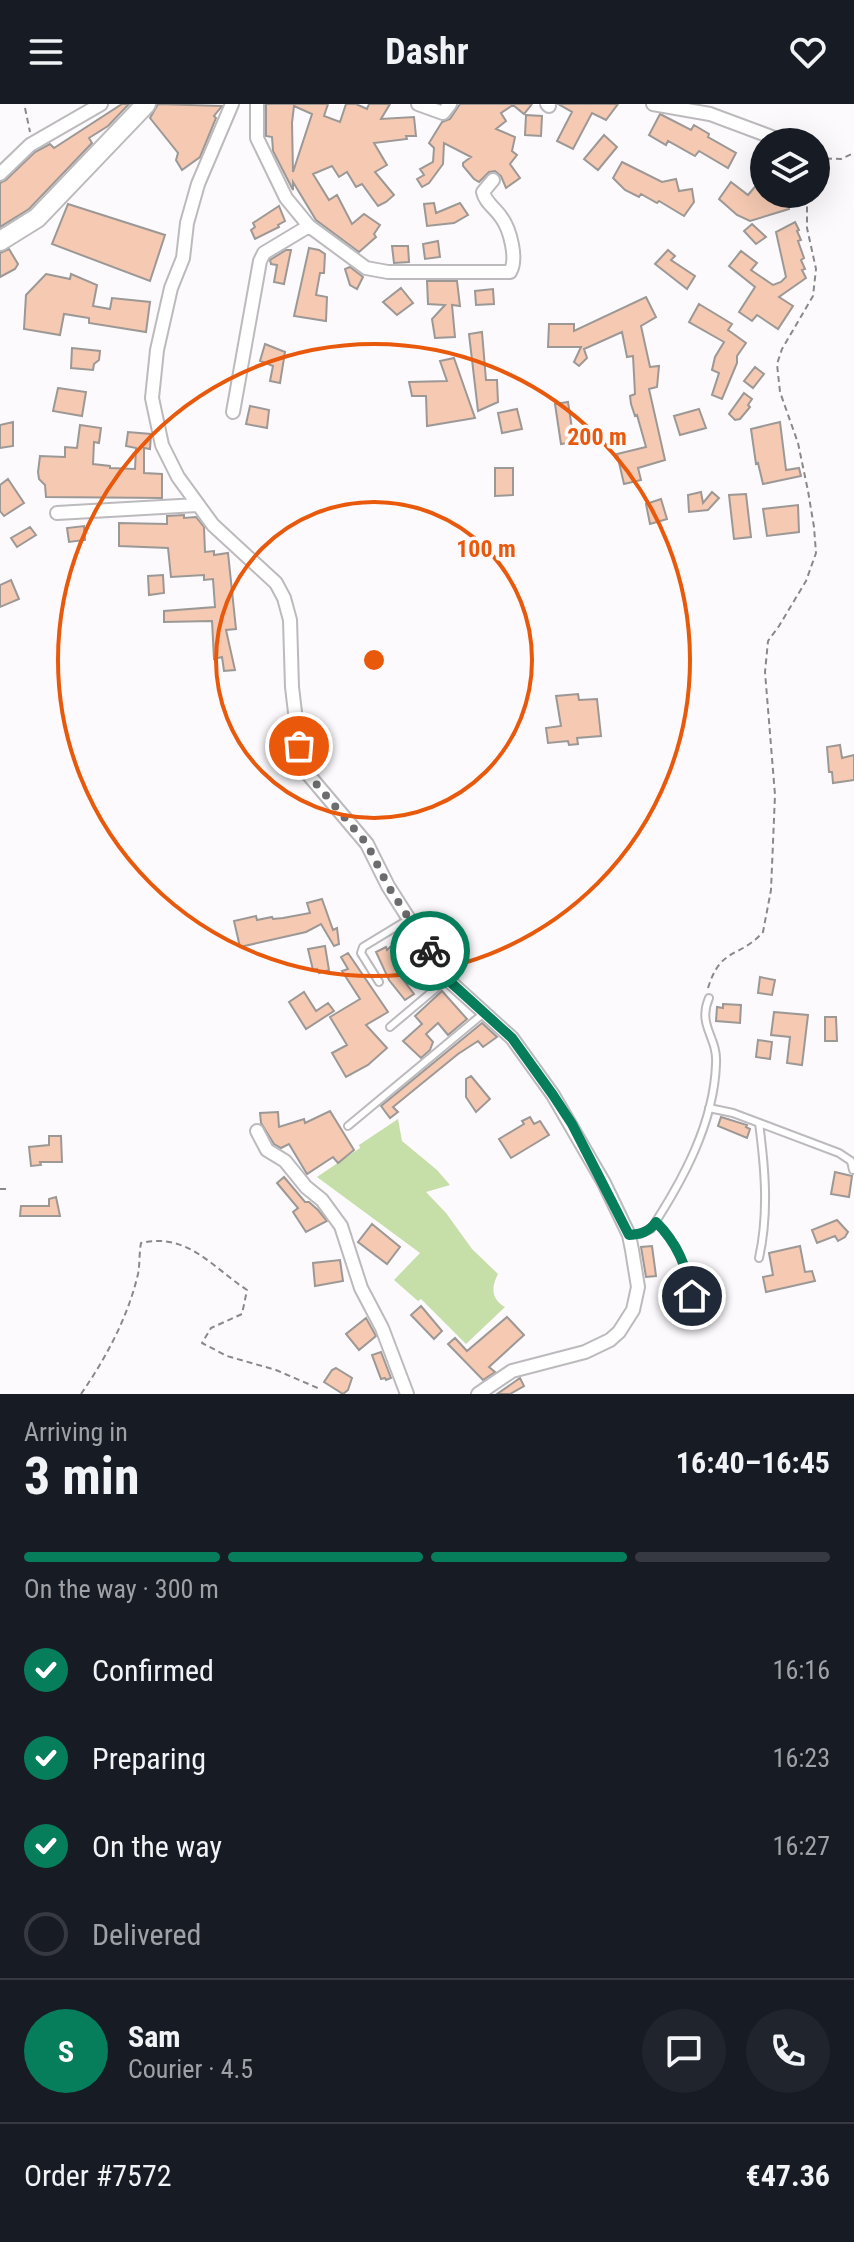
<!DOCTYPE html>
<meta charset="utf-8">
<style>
:root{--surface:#171b24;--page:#20242c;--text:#f1f3f6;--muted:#9ea1a6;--line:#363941;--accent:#067e5c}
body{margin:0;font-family:"Roboto Condensed",sans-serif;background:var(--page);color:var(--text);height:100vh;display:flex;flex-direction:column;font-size:30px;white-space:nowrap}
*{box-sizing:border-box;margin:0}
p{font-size:26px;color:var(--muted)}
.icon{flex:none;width:44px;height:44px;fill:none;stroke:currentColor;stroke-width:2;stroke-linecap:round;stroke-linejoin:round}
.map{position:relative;height:1290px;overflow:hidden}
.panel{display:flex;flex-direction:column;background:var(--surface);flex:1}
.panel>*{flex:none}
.fabs{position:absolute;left:750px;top:24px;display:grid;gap:16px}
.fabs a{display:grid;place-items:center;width:80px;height:80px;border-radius:50%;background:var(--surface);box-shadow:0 8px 32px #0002;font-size:40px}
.pin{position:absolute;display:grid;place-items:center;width:68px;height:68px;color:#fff;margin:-34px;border:4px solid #fff;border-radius:50%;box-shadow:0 2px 8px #0007}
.courier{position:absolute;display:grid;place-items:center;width:80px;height:80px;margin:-40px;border:6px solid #067e5c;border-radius:50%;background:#fff;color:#222;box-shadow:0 2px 10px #0007}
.summary em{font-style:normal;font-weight:700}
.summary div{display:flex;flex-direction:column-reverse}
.summary{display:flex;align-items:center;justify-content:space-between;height:136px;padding:0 24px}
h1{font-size:52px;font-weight:700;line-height:60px}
.bar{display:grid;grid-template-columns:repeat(4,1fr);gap:12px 8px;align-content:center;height:96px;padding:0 24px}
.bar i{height:10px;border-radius:6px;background:var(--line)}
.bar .on{background:var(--accent)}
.bar p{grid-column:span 4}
.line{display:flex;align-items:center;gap:20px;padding:0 24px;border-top:2px solid var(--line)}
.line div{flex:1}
.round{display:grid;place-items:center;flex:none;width:84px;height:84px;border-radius:42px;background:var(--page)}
ol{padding:0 24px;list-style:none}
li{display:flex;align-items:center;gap:24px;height:88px}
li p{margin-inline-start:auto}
li .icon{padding:8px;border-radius:50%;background:var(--accent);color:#fff;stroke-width:4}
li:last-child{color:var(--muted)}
li i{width:44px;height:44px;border:4px solid var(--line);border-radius:50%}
header{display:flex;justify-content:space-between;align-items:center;height:104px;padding:0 24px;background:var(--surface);font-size:36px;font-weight:700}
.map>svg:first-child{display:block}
</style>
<header><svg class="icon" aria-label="menu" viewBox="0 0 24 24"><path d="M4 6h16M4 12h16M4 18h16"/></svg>Dashr<svg class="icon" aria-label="heart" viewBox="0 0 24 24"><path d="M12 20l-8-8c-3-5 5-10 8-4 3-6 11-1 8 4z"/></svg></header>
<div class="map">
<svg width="854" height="1290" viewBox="0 0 854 1290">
<rect width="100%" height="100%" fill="#fcfafd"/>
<path fill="#c6dea8" d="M 398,1015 L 402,1037 L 437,1066 L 450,1081 L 426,1088 L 446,1109 L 472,1145 L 498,1170 C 491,1183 491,1195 505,1203 L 466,1240 L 421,1195 L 418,1197 L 394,1176 L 420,1149 L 317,1073 L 360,1044 L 359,1041 Z"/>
<path fill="#f5c9b2" stroke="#9c9896" stroke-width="2" fill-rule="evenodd" d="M 122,0 L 129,0 L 108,22 L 89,34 L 92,39 L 29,105 L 0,123 L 0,79 L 6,76 L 35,48 L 50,40 L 54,44 Z
M 158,0 L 222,2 L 214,12 L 216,14 L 200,53 L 182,66 L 176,56 L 178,49 L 150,14 Z
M 266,0 L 328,0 L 324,12 L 340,18 L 346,0 L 356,0 L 367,5 L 369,0 L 390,0 L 381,15 L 414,13 L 416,32 L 406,32 L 407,35 L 374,39 L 387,61 L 375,68 L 394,91 L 386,98 L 378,102 L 362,80 L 356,83 L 347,68 L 339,73 L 332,62 L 313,70 L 329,96 L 337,91 L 352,120 L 364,110 L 380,121 L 374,130 L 376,133 L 359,148 L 316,116 L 293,78 L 293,86 L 273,47 L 272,33 L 266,32 ZM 294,2 L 312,10 L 293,68 L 292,19 Z
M 460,0 L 532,0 L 524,10 L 513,1 L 501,9 L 506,17 L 496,25 L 515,33 L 512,47 L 517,51 L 510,60 L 520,74 L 506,84 L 501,72 L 495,67 L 489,68 L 479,78 L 474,75 L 463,62 L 463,59 L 471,53 L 444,39 L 443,60 L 429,79 L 422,83 L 417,75 L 424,71 L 420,65 L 433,58 L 434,44 L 429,39 L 442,18 L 450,15 Z
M 558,0 L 618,0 L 606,16 L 592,9 L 573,45 L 557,37 L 572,8 Z
M 660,10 L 691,26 L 694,21 L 709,30 L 708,33 L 736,49 L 728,64 L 699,47 L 695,52 L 668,37 L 666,41 L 649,31 Z
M 526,11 L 542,12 L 541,32 L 525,31 Z
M 604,31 L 617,43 L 598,66 L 584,55 Z
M 622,58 L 662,78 L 676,75 L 679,87 L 692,85 L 694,98 L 684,112 L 659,97 L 657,99 L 641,90 L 639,93 L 625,86 L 613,74 Z
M 731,78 L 748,91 L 758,79 L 764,83 L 764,90 L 785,90 L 789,105 L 750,117 L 737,111 L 719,95 Z
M 434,99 L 436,109 L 460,99 L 468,111 L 454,119 L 427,122 L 424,100 Z
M 68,100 L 165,131 L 150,177 L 52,140 Z
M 279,102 L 285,117 L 278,121 L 279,123 L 255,135 L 251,126 L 255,123 L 253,119 Z
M 795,118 L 799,126 L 797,127 L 801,136 L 798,137 L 804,154 L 801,156 L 805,165 L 802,166 L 806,174 L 779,193 L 793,202 L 778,225 L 757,211 L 752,217 L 739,208 L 755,183 L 729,162 L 741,147 L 757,159 L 751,166 L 773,181 L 781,178 L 786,173 L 776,128 Z
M 752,120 L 766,133 L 756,140 L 744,127 Z
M 438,137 L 440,153 L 425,155 L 423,140 Z
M 392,142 L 408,142 L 409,158 L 394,159 Z
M 309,144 L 319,146 L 325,150 L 324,169 L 320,169 L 316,191 L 327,193 L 326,217 L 294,212 Z
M 9,145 L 18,160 L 15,165 L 0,173 L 0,149 Z
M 286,146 L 291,146 L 284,180 L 274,178 L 277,161 L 271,160 L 270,156 Z
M 668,146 L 675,152 L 671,156 L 695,172 L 687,185 L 655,160 Z
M 350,163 L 363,173 L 357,185 L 350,181 L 345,165 Z
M 46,170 L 70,175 L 71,170 L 97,181 L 93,202 L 110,205 L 112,194 L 150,198 L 146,228 L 89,219 L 89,214 L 64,210 L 60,231 L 24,225 L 26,191 Z
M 427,177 L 457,177 L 460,202 L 452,201 L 455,233 L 435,234 L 432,215 L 445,201 L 428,200 Z
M 401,184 L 413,199 L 397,211 L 383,198 Z
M 493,185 L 494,200 L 476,201 L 475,187 Z
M 646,193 L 656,213 L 641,222 L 650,263 L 659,262 L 657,283 L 649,285 L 665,356 L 638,364 L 641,376 L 624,380 L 617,350 L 646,343 L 637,311 L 635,312 L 631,300 L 630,292 L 635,290 L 633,252 L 627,253 L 622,228 L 584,245 L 587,254 L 579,262 L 574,258 L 581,243 L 548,243 L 549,220 L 574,220 L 574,227 Z
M 699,200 L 732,220 L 728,226 L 746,239 L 737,252 L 737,259 L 722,295 L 712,291 L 719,269 L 712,266 L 715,253 L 724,238 L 689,218 Z
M 482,228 L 486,276 L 497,276 L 498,298 L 478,307 L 469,230 Z
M 265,240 L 285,248 L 280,279 L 270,277 L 273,262 L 260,257 Z
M 72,244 L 100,247 L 99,256 L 94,260 L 93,266 L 71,264 Z
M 454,254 L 475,314 L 427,322 L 426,292 L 412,292 L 409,278 L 447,277 L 440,257 Z
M 755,263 L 764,270 L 753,284 L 744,277 Z
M 58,284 L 86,288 L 82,312 L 53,307 Z
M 744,289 L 752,295 L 748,301 L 750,303 L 740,315 L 735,316 L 729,310 Z
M 568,298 L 574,338 L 561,340 L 555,300 Z
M 250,302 L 269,306 L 267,324 L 246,320 Z
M 517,305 L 522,325 L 502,329 L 498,309 Z
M 699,305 L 706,324 L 680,331 L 674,312 Z
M 13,318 L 13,342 L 0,344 L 0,321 Z
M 780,318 L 786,366 L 799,364 L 801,372 L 763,380 L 758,359 L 756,360 L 751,325 Z
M 80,321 L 101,324 L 99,339 L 94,338 L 93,360 L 110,362 L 110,364 L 135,365 L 136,344 L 126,342 L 128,328 L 151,330 L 150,345 L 144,344 L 144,369 L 162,370 L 162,394 L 46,393 L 45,381 L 39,375 L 38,368 L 40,352 L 65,353 L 65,343 L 77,344 Z
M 495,364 L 513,364 L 513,391 L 495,392 Z
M 8,375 L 24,399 L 4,412 L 0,407 L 0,381 Z
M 701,388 L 703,399 L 712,388 L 719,394 L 708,406 L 689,408 L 688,391 Z
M 746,390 L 751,433 L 734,435 L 729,391 Z
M 661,395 L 667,415 L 650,420 L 646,400 Z
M 798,401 L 799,428 L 767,432 L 763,405 Z
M 184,411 L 184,414 L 196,413 L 204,423 L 205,448 L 214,447 L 214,451 L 228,449 L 236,525 L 226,526 L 235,566 L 224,567 L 222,553 L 214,555 L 212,517 L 164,518 L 164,507 L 215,503 L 213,475 L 204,476 L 204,471 L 171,473 L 168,444 L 119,442 L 119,419 L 167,420 L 167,412 Z
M 84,422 L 85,436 L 69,438 L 67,424 Z
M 30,423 L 36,431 L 17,443 L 11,434 Z
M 163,471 L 164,489 L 149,491 L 148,472 Z
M 11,476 L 19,495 L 0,503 L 0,481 Z
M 578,590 L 579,596 L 597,595 L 601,632 L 577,634 L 578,640 L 569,641 L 568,637 L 548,639 L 546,624 L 561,622 L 556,592 Z
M 840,641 L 842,654 L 854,651 L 854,676 L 833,679 L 832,668 L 829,668 L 827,643 Z
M 322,795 L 333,826 L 337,824 L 339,840 L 334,842 L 321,820 L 306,828 L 240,843 L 234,817 L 256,812 L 257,816 L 272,813 L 273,815 L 283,814 L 310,809 L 307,799 Z
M 404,830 L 417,846 L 395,865 L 414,890 L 405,896 L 389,876 L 376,848 L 386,843 L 387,846 Z
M 325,842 L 329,866 L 319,869 L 317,865 L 313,866 L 308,845 Z
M 348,849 L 388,908 L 366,921 L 387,944 L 368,961 L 346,973 L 332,949 L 347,941 L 330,913 L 360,895 L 342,867 L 348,865 L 341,853 Z
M 760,873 L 775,876 L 772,891 L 758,889 Z
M 442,887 L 467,915 L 448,931 L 438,919 L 426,930 L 433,938 L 430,946 L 421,954 L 403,937 L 422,920 L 415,912 Z
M 304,888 L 316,907 L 328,899 L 334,907 L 306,925 L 289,898 Z
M 723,900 L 741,901 L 740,919 L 716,917 L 717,903 L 723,904 Z
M 774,908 L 808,911 L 802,961 L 787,959 L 790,933 L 771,931 Z
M 825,913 L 836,913 L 837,937 L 825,937 Z
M 482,919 L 497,933 L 483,943 L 478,937 L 458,950 L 393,1003 L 398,1008 L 390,1014 L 381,1002 Z
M 758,936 L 772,938 L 770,955 L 756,953 Z
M 471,972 L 490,995 L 476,1008 L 466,993 L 466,975 Z
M 330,1007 L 354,1046 L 338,1059 L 333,1053 L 307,1070 L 289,1040 L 281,1044 L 274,1040 L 261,1019 L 260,1009 L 278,1008 L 279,1023 L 304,1015 L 305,1019 Z
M 530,1013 L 534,1020 L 540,1017 L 549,1031 L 511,1054 L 499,1035 L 524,1020 L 522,1017 Z
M 721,1013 L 747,1021 L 746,1023 L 750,1025 L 747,1034 L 718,1022 Z
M 49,1032 L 61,1032 L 62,1058 L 40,1058 L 41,1061 L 31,1062 L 29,1043 L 49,1041 Z
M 835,1068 L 852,1072 L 849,1093 L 831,1090 Z
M 284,1073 L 305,1098 L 309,1098 L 318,1106 L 327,1117 L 306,1128 L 293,1108 L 298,1104 L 277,1079 Z
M 56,1093 L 60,1112 L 20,1112 L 21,1102 L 49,1102 L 49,1095 Z
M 837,1116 L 848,1128 L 845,1133 L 838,1137 L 835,1132 L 817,1139 L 812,1126 Z
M 372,1120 L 400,1143 L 387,1160 L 358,1138 Z
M 652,1142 L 656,1172 L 646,1173 L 641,1143 Z
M 800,1142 L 805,1168 L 812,1167 L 815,1177 L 766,1188 L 763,1173 L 773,1171 L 769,1149 Z
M 340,1156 L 343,1177 L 315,1182 L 313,1159 Z
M 421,1202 L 442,1227 L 434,1235 L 411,1211 Z
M 507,1213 L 524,1231 L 489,1263 L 495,1268 L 483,1276 L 448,1240 L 455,1234 L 467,1247 Z
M 366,1214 L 376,1232 L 359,1246 L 346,1230 Z
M 381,1248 L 391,1274 L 386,1276 L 385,1274 L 381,1275 L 372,1251 Z
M 336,1264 L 352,1274 L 348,1286 L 343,1290 L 324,1278 L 332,1266 Z
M 520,1274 L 524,1282 L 510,1290 L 497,1290 Z"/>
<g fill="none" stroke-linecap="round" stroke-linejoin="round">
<g stroke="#bcbabd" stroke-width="10">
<path id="lane" d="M 379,878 L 361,849 L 363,843 L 409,815
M 390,923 L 447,875
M 709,1004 L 733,1009 L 839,1049 L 851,1057 L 853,1066
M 759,1019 C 765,1064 769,1109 759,1154
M 348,1022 L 484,909
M 656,1118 C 678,1140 686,1162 692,1192
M 629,1131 L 640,1130 L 651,1125 C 683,1076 714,1019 716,960 C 718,933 697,922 709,894"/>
</g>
<g stroke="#bcbabd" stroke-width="16">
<path id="street" d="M 232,0 L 198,80 L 187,119 L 183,154 L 171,184 L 157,246 L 152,294 L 162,341 L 178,373 L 213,421 L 276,479 L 284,494 L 290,516 L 292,583 L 299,642 L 307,669 L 367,740 L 388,782 L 447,875 L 512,934 L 553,991 L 604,1079 L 629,1131 L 632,1146 L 638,1183 L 633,1206 L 619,1228 L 610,1236 L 585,1248 L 512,1267 L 478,1290
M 257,0 L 257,34 L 286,94 L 309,122 L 366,164 L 388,168 L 510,168 C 518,155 510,125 501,113 C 495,104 485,98 483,88 L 493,76
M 418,0 L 443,9 L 450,0
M 547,0 L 549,2
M 653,0 L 710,10 L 785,38
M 0,70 L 30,41 L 101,0
M 233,308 L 260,157 L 264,149 L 309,122
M 57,409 L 197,401
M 257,1027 L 267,1046 L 285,1057 L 306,1083 L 322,1096 L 341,1122 L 361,1184 L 382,1224 L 407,1290"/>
</g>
<g stroke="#bcbabd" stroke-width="22">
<path id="secondary" d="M 0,137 L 37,114 L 146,0"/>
</g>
<path stroke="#89888a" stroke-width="2" stroke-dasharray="6 4" stroke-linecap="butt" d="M 25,4 L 30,28
M 816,54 L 841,55 L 854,49
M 708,884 C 721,842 739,855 763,828 L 771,786 L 775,691 L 765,568 L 768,537 L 779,522 L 806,477 L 816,449 L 814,423 L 808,387 L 798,339 L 780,288 L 777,260 L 782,245 L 813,192 L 816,165 L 807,124 L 807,90
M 0,1085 L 8,1085
M 81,1290 C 106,1254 128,1213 138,1170 C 140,1160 139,1149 141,1139 C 187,1128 212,1163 247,1186 L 242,1210 L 211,1224 L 202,1239 L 227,1252 L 276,1266 L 320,1285"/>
<use href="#lane" stroke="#fff" stroke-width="6"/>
<use href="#street" stroke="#fff" stroke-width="12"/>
<use href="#secondary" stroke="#fff" stroke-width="18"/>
</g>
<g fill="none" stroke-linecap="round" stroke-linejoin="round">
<path stroke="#6c6b6d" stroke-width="8" stroke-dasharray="0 14.4" d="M 299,642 L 307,669 L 367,740 L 388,782 L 430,847"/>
<path stroke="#067e5c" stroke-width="10" d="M 430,847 L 447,875 L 512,934 L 553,991 L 572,1020 L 629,1131 C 641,1130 649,1128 656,1118 C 678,1140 686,1162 692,1192"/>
</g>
<g fill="none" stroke="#e8590c" stroke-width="4">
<circle cx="374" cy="556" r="158"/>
<circle cx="374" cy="556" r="316"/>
</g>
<circle cx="374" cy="556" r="12" fill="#e8590c" stroke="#fcfafd" stroke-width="4"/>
<g font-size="24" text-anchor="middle" font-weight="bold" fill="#e8590c" stroke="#fcfafd" stroke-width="7" stroke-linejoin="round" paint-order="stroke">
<text x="597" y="341">200 m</text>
<text x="486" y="453">100 m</text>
</g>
</svg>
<div class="fabs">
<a><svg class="icon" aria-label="layers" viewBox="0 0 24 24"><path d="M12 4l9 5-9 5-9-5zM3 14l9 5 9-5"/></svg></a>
</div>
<div class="pin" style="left:299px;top:642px;background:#ea580c"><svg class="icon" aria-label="bag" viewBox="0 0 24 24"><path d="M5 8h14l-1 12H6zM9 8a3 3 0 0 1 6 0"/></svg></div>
<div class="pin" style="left:692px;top:1192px;background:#1f2937"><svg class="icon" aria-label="home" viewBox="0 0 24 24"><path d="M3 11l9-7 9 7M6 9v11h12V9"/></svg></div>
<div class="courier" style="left:430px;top:847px"><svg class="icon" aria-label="bike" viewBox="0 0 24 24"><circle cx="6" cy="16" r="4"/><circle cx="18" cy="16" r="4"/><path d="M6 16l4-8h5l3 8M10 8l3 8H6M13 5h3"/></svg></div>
</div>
<section class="panel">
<div class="summary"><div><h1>3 min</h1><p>Arriving in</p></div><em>16:40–16:45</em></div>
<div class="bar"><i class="on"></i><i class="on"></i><i class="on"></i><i></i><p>On the way · 300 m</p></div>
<ol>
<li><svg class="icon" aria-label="check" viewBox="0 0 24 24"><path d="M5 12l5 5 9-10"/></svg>Confirmed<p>16:16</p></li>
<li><svg class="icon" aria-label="check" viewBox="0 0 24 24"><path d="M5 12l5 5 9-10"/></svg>Preparing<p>16:23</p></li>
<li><svg class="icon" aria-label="check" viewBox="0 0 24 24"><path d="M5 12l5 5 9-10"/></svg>On the way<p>16:27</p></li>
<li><i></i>Delivered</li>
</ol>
<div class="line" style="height:144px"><b class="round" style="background:var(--accent);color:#fff">S</b><div><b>Sam</b><p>Courier · 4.5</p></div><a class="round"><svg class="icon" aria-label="chat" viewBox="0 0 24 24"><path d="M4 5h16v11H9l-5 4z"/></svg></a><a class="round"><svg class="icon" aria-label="phone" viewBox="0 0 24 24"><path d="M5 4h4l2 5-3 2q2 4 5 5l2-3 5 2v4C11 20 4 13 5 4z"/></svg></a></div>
<div class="line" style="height:104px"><div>Order #7572</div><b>€47.36</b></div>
</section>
